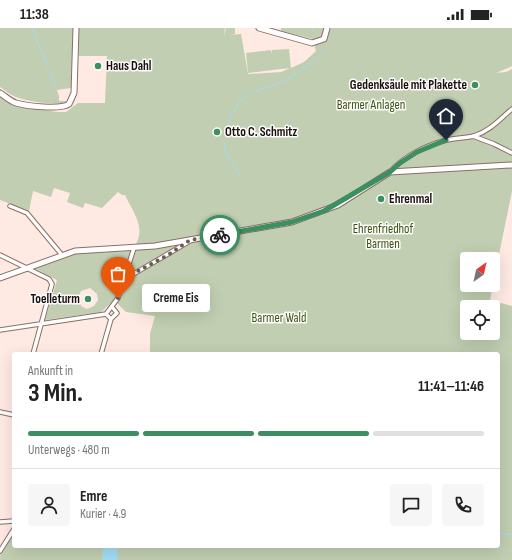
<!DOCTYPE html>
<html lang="de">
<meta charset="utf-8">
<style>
:root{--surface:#fff;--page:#f6f6f6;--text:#222;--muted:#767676;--line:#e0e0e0;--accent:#3c8f61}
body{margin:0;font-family:"Sofia Sans Condensed",sans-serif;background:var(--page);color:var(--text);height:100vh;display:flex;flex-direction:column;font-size:15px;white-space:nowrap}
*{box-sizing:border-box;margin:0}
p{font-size:13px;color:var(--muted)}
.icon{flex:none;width:22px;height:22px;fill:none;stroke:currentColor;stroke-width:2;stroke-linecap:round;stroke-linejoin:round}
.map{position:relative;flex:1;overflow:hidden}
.details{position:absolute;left:12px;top:324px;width:488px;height:196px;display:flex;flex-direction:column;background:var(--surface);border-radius:4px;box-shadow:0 4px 16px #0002}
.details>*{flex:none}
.needle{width:26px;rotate:33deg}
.controls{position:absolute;left:460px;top:224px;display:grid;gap:8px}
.controls a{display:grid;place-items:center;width:40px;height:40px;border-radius:4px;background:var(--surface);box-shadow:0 4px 16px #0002;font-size:20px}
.pin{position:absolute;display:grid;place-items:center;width:34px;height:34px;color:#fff;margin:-41px -17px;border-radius:50% 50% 50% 0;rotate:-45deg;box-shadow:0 0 4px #0007}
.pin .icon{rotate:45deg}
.courier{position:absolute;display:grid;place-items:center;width:40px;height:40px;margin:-20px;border:3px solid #3c8f61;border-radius:50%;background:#fff;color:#222;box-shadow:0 1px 5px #0007}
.bubble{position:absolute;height:28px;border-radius:4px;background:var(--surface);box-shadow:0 4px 16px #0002;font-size:13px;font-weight:700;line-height:28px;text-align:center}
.headline em{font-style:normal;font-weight:700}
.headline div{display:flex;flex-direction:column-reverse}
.headline{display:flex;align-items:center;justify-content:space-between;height:68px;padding:0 16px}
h1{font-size:26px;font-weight:700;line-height:30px}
.bar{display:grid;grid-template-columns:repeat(4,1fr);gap:6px 4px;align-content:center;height:48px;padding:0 16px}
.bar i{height:5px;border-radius:3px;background:var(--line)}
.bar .active{background:var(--accent)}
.bar p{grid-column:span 4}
.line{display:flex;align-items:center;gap:10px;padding:0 16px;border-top:1px solid var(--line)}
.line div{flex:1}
.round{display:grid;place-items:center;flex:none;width:42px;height:42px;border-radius:4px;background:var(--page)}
.status{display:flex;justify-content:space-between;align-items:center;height:28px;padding:0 20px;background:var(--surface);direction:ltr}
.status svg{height:11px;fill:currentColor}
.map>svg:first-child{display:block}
</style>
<div class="status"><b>11:38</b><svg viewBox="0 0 49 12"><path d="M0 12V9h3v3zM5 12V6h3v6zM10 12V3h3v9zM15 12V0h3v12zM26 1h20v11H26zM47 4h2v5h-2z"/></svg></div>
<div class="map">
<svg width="512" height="532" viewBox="0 0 512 532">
<rect width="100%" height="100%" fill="#feeae3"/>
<path fill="#c1ceb1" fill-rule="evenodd" d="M 0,0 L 73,0 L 71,60 L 57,62 L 59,68 L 59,73 L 67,73 C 60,79 26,73 16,69 C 10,67 5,62 0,59 Z
M 78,0 L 225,0 L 224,8 L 226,0 L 235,0 L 235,6 L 230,7 L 241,6 L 248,46 L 281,44 L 290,40 L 248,45 L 246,25 L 271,22 L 272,26 L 272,22 L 289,21 L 291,40 L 304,34 L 316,23 L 313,11 L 281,3 L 281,0 L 512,0 L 512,38 L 496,45 L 506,44 L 512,41 L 512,163 L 493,256 L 493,231 L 467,231 L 467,257 L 493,257 L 490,272 L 512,278 L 512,532 L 0,532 C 0,516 9,509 14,496 L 14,518 L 498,518 L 498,326 L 150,326 L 150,306 L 155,288 L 126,284 L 114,272 L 101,284 L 45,292 L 57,252 L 34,240 L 70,226 L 131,223 C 149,203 134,186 125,167 L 122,167 L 118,164 L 102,180 L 85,175 L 83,180 L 67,174 L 70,165 L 54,160 L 51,169 L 33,163 L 29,183 L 0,172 L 0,65 L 14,78 L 57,84 L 66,84 L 78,75 L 105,75 L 107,28 L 79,28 ZM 90,260 L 97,266 L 98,272 L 94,278 L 87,281 L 81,278 L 78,269 L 81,263 ZM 467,279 L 493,279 L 493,305 L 467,305 Z"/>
<path fill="#a3dcf3" d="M 103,518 L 117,518 L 118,532 L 102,532 Z"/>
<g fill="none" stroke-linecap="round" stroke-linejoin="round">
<path stroke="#a3dcf3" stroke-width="1" d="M 32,0 L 48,39
M 312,0 L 313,4
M 49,42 L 55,58
M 254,63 C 286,56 302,44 326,22
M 227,108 L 230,90 L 240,73 L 250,65
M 225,115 L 225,122 L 242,150
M 498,505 L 512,507"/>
<g stroke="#8b6e64" stroke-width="5.5">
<path id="street" d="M 473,108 L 494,116 L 512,125
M 390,144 C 404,128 427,117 447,112 C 456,110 466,110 474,108 C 490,103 500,91 512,81
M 10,178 L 27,185 L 62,227
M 0,227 L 49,251 L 52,256 L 33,326
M 125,251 L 190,213
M 106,286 L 118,270 L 134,220
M 106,286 L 111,291 L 117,285 L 112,279
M 0,302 L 106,286
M 101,326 L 111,291
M 0,384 L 14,387
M 0,494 L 14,493
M 0,523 L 14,501"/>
</g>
<g stroke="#8b6e64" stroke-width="7">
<path id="secondary" d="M 259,0 L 312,15 L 324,11 L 327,0
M 0,65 C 5,68 10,73 16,75 C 26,78 61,82 69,76 L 74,65 L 76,0
M 0,250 L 75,223 L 155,218 L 292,194 L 338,177 L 390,144 L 512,137"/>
</g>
<use href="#street" stroke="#fff" stroke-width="3.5"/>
<use href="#secondary" stroke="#fff" stroke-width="5"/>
</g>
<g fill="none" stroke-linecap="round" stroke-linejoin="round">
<path stroke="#6a5c58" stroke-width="4" stroke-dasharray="0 7.2" d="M 118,270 L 125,251 L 138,243 L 168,227 L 190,212 L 220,207"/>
<path stroke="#3c8f61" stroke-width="5" d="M 220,207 L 292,194 L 324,183 L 390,144 L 400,135 L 417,124 L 446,112"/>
</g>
<g fill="#3c8f61" stroke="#fcfcfc" stroke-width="1.5">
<circle cx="98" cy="38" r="4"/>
<circle cx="475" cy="57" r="4"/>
<circle cx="217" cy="104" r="4"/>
<circle cx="381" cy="171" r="4"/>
<circle cx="88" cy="271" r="4"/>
</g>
<g text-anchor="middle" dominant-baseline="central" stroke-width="3" stroke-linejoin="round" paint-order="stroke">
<g font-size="13" font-weight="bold" fill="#1b100d" stroke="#fcfcfc" text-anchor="start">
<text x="106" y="38">Haus Dahl</text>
<text x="467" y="57" text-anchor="end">Gedenksäule mit Plakette</text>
<text x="225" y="104">Otto C. Schmitz</text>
<text x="389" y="171">Ehrenmal</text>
<text x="80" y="271" text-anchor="end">Toelleturm</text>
</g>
<g font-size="13" fill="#3a520d" stroke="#fcfcfc">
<text x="371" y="77">Barmer Anlagen</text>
<text x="383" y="201">Ehrenfriedhof<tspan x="383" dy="15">Barmen</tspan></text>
<text x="279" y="290">Barmer Wald</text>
</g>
</g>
</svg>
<div class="controls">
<a><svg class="needle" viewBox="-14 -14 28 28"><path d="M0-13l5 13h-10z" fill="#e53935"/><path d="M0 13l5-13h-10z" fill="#767676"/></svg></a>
<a><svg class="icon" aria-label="locate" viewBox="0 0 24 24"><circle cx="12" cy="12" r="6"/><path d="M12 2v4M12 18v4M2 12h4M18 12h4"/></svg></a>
</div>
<div class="pin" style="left:118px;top:270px;background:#ea580c"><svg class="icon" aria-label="bag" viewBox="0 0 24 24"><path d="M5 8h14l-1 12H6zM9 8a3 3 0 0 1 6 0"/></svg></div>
<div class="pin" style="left:446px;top:112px;background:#1f2937"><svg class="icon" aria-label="home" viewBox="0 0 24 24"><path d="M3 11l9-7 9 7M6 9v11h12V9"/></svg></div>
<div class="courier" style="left:220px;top:207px"><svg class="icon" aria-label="bike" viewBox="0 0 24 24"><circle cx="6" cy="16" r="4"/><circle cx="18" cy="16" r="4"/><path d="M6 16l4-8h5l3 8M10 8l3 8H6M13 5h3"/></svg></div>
<div class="bubble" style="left:142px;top:256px;width:68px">Creme Eis</div>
<section class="details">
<div class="headline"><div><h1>3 Min.</h1><p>Ankunft in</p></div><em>11:41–11:46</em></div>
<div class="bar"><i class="active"></i><i class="active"></i><i class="active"></i><i></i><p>Unterwegs · 480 m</p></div>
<div class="line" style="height:72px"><a class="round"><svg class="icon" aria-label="person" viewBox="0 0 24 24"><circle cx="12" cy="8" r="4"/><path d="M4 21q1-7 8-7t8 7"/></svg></a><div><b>Emre</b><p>Kurier · 4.9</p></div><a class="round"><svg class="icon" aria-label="chat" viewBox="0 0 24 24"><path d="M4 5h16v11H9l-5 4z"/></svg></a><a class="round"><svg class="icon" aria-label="phone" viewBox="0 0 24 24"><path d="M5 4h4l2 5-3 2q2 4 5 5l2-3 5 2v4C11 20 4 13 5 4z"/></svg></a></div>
</section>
</div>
